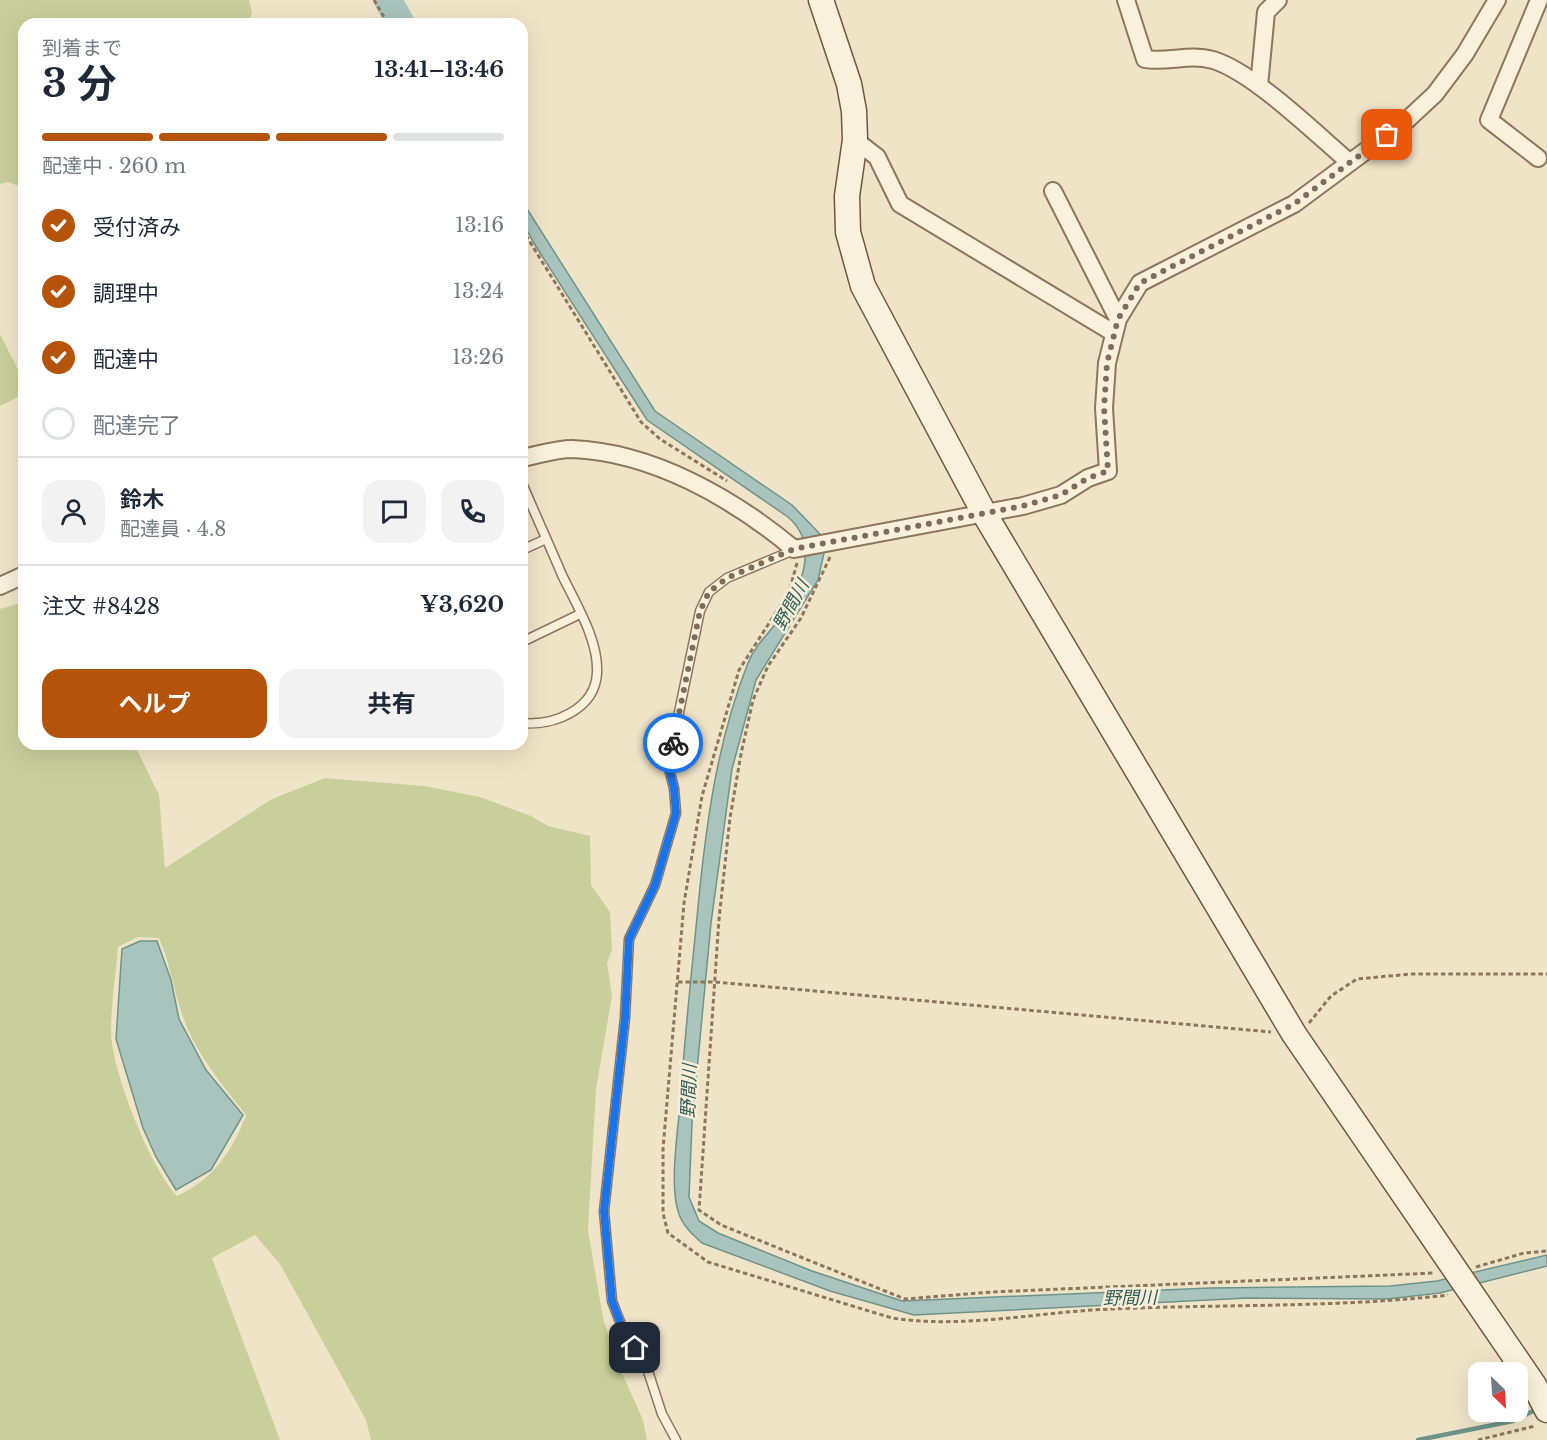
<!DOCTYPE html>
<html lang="ja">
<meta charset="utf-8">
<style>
:root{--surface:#fff;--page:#f2f2f3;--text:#1f2937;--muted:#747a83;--line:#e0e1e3;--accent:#b45309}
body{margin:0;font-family:"Libre Baskerville","Noto Sans JP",serif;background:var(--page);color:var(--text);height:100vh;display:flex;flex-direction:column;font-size:22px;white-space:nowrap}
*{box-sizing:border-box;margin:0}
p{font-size:20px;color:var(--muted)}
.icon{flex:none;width:33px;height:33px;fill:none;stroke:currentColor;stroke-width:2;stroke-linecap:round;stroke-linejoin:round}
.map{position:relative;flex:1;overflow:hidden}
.side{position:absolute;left:18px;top:18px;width:510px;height:732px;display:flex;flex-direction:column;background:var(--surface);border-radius:18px;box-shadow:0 6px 24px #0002}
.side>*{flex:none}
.needle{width:39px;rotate:155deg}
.fabs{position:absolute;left:1468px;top:1362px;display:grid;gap:12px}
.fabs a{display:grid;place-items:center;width:60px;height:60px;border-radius:12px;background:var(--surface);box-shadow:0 6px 24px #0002;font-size:30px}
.pin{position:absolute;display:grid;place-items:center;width:51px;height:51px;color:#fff;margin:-26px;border-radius:12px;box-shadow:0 3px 9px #0006}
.courier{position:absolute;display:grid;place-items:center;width:60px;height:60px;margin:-30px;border:4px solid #1a73e8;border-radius:50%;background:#fff;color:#222;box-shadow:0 2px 8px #0007}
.overview em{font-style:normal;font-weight:700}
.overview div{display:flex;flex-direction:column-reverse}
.overview{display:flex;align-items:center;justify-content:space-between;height:102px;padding:0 24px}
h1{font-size:39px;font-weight:700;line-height:45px}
.bar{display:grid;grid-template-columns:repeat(4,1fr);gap:9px 6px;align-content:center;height:72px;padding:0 24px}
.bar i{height:8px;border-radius:4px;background:var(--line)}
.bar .on{background:var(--accent)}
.bar p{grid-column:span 4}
.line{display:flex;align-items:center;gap:15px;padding:0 24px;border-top:2px solid var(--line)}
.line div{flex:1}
.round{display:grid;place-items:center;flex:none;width:63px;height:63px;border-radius:18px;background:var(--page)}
ol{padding:0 24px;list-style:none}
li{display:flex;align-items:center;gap:18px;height:66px}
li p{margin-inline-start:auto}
li .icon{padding:6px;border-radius:50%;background:var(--accent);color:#fff;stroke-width:4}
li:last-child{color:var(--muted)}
li i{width:33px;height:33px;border:3px solid var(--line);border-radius:50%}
.action{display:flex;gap:12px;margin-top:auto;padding:12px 24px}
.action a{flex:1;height:69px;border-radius:18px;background:var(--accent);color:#fff;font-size:24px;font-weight:700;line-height:69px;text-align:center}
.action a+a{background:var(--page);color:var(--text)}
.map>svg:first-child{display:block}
</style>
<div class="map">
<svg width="1547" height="1440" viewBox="0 0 1547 1440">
<rect width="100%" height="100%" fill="#f0e4c8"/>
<path fill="#c9cf9b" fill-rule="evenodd" d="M 0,0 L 249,0 L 252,13 L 248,24 L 24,24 L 24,188 L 8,182 L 0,184 Z
M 0,334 L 24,382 L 24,394 L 0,406 Z
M 24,602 L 24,744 L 134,744 L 159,795 L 165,868 L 272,799 L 325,778 L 424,786 L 480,797 L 531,816 L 548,826 L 590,836 L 591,885 L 610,912 L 612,949 L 607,963 L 612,996 L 596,1089 L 588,1230 L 603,1318 L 616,1360 L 643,1420 L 647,1440 L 371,1440 L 366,1420 L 280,1264 L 255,1235 L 212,1258 L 280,1440 L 0,1440 L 0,609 ZM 138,937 L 159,938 C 170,963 173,988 182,1014 C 194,1052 222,1084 246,1115 C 232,1152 213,1179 177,1196 C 150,1167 111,1070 111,1030 C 111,1003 116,975 118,947 Z"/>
<path fill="#a9c4bc" stroke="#6f938a" stroke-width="1.5" d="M 522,201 L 655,411 L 792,505 L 820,534 L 824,553 L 818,580 L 756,680 L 732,769 L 711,923 L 692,1123 L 689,1197 L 699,1221 L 718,1233 L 812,1271 L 902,1301 L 1210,1288 L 1390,1286 L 1437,1281 L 1547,1255 L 1547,1266 L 1440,1293 L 1387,1299 L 1248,1298 L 914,1315 L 830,1291 L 702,1243 C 691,1233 682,1225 678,1211 C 669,1181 679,1125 681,1093 C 685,1031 692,969 698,907 C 706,824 717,741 748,663 C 754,647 767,635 777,622 C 799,593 822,546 788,517 L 647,420 L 535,245 L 522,221 Z
M 140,941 L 157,941 L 171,980 L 179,1019 L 206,1070 L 243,1115 L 211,1170 L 176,1190 L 156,1157 L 143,1128 L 116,1039 L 122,949 Z"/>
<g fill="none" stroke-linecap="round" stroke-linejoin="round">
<path stroke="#6f938a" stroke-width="4.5" d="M 1418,1440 L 1513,1421 L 1539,1408"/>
<path stroke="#a9c4bc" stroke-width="28" d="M 388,0 L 401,24"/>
<g stroke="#8d765c" stroke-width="11">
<path id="lane" d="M 522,483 C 535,514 549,544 562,575 C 576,604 599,641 597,673 C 595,710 553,726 522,723
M 522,550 L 546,539
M 522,642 L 580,614
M 676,1440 L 662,1414 L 645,1362 L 625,1335 L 612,1301 L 604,1211 L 625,1018 L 629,939 L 655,885 L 676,813 L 674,788 L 668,765 L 700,611 L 709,592 L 727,578 L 794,550"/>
</g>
<g stroke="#8d765c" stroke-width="20">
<path id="street" d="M 1126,0 L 1145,59 C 1168,63 1189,53 1213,60 C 1253,72 1315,133 1348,161
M 1259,86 L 1266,12 L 1278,0
M 855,140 L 877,157 L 900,204 L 1112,332
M 1538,158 L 1489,120 L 1539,0
M 1053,191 L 1118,319
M 522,458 C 538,455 556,449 572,449 C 653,452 734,499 794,549 L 1023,506 L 1061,495 L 1088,478 L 1108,471 L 1104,408 L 1107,363 L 1118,319 L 1140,283 L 1294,204 L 1406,121 L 1435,94 L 1465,54 L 1497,0
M 0,586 L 24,575"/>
</g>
<g stroke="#6f573f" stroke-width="27">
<path id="secondary" d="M 821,0 L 849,84 L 854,111 L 855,140 L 847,196 L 848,232 L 863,286 L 984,513 L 1294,1034 L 1534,1385 L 1547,1410"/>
</g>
<path stroke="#8d765c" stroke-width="3" stroke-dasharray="4.5 3" stroke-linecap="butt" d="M 374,0 L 388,24
M 522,229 L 641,422 L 660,439 L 727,481
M 830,557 L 801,618 L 768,666 L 753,700 L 741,754 L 730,818 L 719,919 L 699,1210 L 721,1225 L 905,1299 L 992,1292 L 1434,1273
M 797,563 L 789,592 L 739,670 L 702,796 L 684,903 L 663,1149 L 663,1213 L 668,1233 L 708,1262 L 892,1318 C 964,1329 1038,1312 1111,1309 C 1223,1304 1336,1308 1448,1295
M 678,982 L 715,982 L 1271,1032
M 1309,1023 L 1331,996 L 1357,979 L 1411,974 L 1547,974
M 1476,1267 L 1524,1253 L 1547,1251
M 1478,1440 L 1535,1426"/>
<use href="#lane" stroke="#faf1dc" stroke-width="8"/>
<use href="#street" stroke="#faf1dc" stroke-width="16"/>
<use href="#secondary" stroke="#faf1dc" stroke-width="24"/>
</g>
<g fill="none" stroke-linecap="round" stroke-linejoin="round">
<path stroke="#7c6e5b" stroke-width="6" stroke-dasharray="0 10.8" d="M 673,743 L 700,611 L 709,592 L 727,578 L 794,549 L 1023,506 L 1061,495 L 1088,478 L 1108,471 L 1104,408 L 1107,363 L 1118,319 L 1140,283 L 1294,204 L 1387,135"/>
<path stroke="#1a73e8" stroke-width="8" d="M 635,1348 L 625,1335 L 612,1301 L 604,1211 L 625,1018 L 629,939 L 655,885 L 676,813 L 674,788 L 668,765 L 673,743"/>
</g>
<g text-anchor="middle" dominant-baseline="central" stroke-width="5" stroke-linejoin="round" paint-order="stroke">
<g font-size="18" font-style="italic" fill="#2f5d5a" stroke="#f7eed8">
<text transform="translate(791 605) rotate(-61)">野間川</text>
<text transform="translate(689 1091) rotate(-88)">野間川</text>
<text transform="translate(1130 1298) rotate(-1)">野間川</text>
</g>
</g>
</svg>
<div class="fabs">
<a><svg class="needle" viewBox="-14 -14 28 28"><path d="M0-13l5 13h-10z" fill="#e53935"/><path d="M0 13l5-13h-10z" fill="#747a83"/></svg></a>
</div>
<div class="pin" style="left:1387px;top:135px;background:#ea580c"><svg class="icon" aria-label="bag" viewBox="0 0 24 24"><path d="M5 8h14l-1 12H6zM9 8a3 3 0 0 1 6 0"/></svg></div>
<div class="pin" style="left:635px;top:1348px;background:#1f2937"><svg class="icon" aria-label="home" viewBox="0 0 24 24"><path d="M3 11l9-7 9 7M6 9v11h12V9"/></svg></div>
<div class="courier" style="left:673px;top:743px"><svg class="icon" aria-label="bike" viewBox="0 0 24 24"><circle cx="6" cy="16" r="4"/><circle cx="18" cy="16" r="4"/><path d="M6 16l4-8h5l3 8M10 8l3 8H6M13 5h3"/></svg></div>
<section class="side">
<div class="overview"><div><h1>3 分</h1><p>到着まで</p></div><em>13:41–13:46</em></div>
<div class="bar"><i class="on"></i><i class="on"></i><i class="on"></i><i></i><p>配達中 · 260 m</p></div>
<ol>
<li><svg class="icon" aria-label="check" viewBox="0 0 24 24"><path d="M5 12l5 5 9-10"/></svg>受付済み<p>13:16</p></li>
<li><svg class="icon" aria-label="check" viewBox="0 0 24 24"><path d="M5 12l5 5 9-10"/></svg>調理中<p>13:24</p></li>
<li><svg class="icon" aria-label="check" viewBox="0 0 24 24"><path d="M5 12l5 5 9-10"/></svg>配達中<p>13:26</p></li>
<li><i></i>配達完了</li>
</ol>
<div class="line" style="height:108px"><a class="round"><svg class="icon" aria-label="person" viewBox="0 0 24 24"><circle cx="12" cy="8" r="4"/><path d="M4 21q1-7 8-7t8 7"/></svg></a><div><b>鈴木</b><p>配達員 · 4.8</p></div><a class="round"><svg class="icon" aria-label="chat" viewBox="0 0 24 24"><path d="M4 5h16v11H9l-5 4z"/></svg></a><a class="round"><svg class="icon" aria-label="phone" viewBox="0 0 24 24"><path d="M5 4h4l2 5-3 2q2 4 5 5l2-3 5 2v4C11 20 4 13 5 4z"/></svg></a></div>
<div class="line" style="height:78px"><div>注文 #8428</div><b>¥3,620</b></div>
<div class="action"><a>ヘルプ</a><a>共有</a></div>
</section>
</div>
